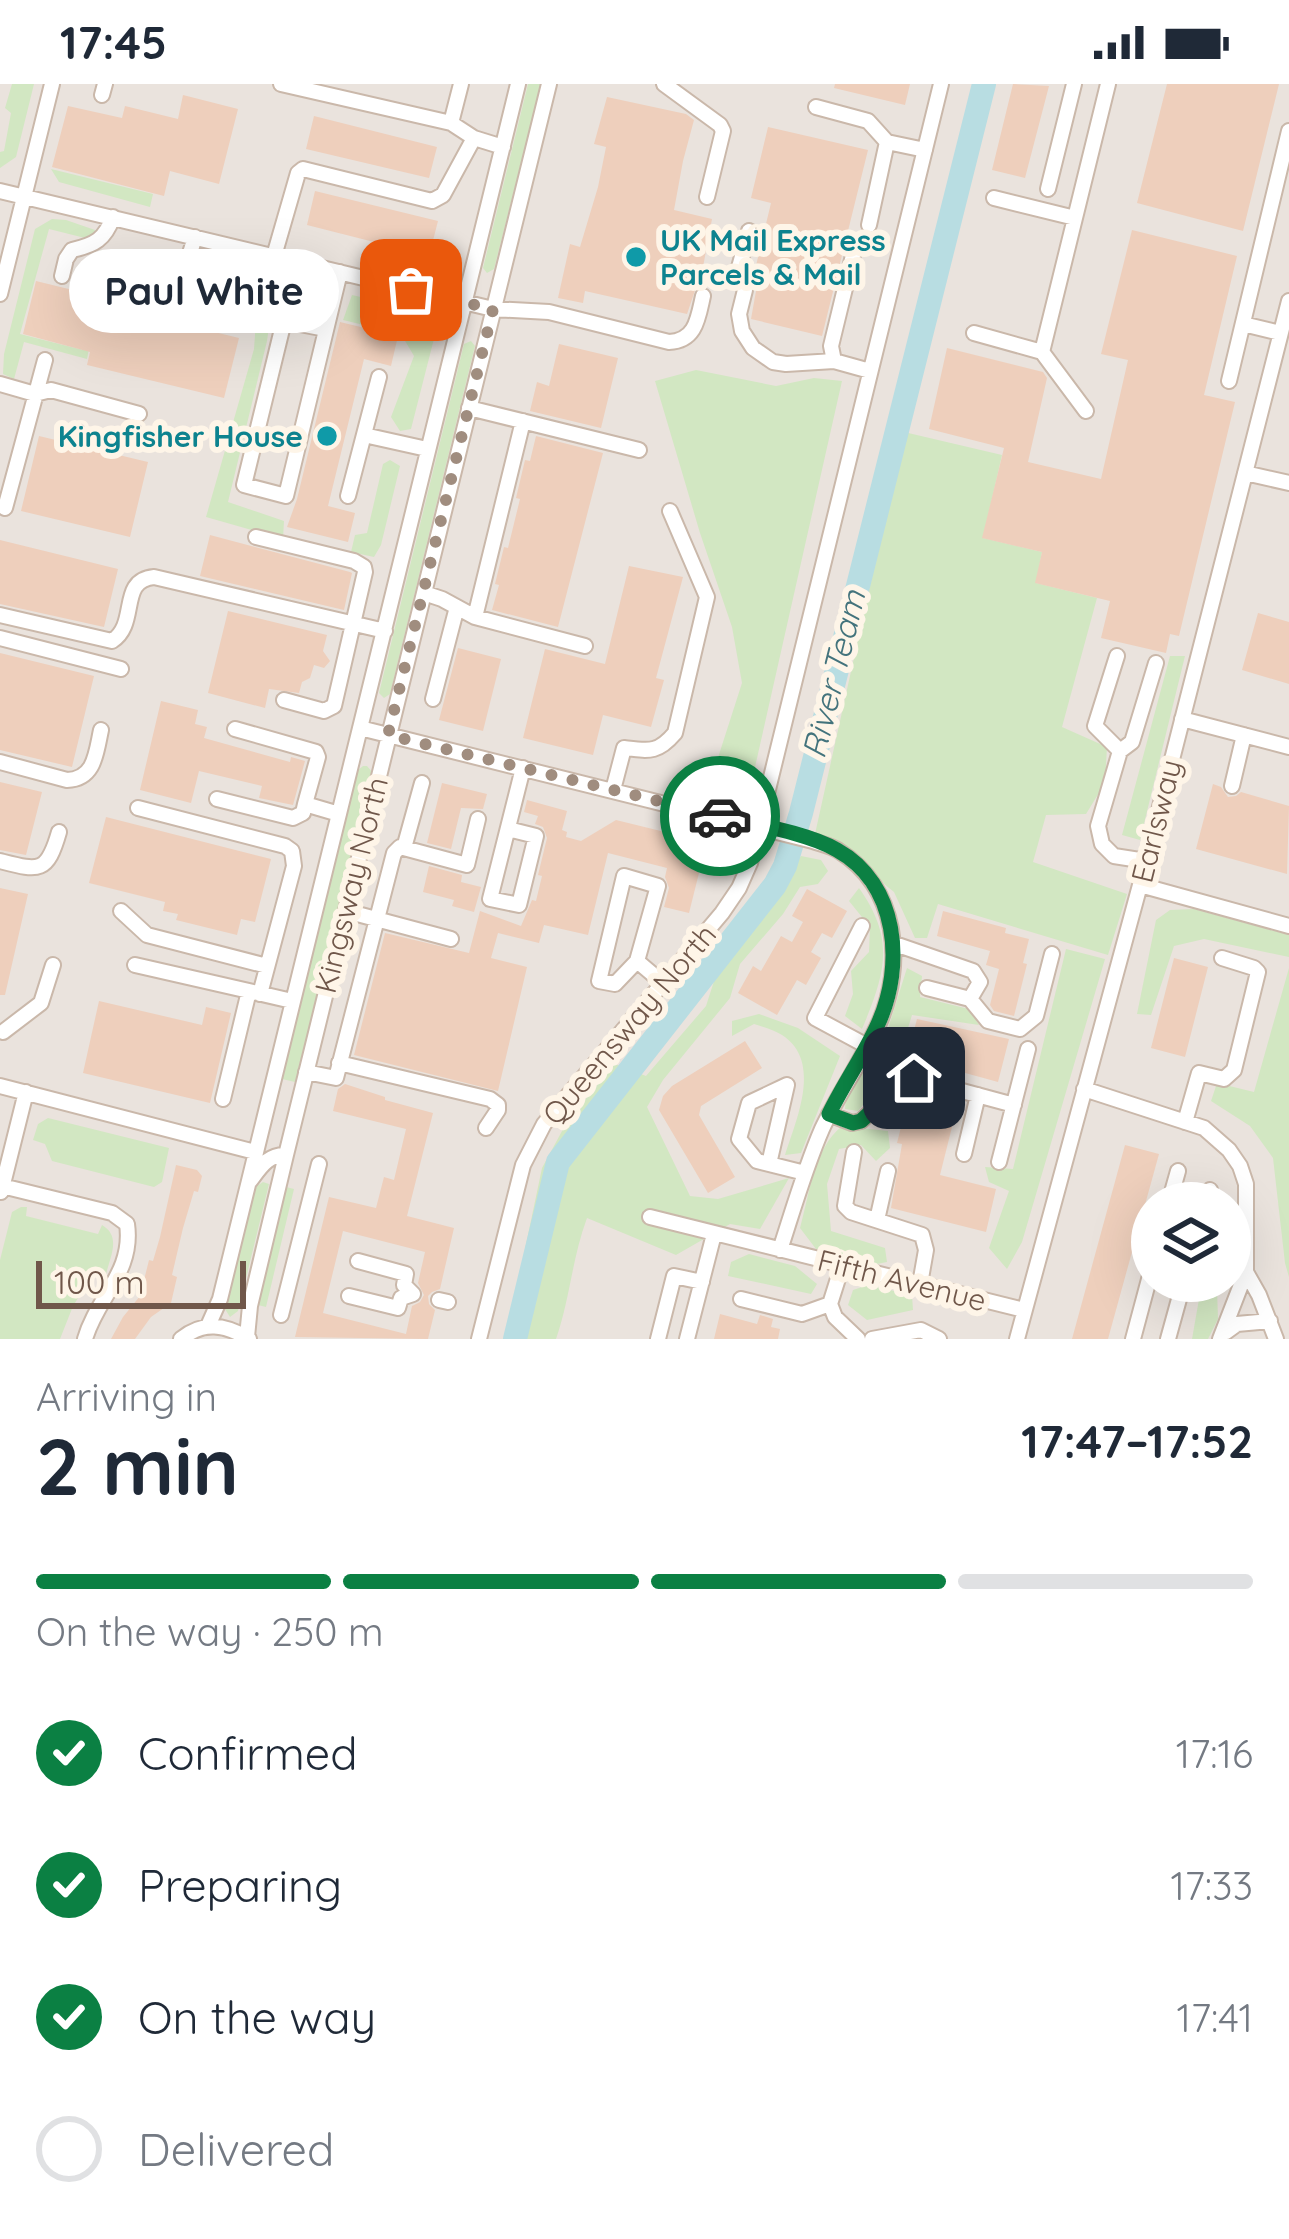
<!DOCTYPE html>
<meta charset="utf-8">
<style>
:root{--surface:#fff;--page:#f6f6f7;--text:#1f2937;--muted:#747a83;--line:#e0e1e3;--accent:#0b8043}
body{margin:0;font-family:Quicksand,sans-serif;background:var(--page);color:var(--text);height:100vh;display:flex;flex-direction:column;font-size:45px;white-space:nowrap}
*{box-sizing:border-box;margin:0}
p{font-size:39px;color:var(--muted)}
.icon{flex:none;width:66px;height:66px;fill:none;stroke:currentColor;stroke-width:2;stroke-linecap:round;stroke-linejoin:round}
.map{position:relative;height:1255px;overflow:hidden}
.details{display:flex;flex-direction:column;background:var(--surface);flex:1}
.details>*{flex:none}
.tools{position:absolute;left:1131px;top:1098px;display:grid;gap:24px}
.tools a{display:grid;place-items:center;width:120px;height:120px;border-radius:50%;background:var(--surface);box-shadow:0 12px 48px #0002;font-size:60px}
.scale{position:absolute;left:36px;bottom:30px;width:210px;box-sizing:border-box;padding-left:12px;border:6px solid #70574a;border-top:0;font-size:33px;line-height:42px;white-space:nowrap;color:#70574a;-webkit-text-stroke:9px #fef5e8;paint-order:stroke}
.pin{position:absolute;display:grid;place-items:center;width:102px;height:102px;color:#fff;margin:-51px;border-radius:24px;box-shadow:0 6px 18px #0006}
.courier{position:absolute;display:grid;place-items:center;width:120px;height:120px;margin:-60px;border:9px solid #0b8043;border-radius:50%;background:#fff;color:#222;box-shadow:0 3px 15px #0007}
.bubble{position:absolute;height:84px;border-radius:42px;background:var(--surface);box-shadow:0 12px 48px #0002;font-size:39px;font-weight:700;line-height:84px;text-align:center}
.headline em{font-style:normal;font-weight:700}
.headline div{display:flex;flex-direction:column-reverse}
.headline{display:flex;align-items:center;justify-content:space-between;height:204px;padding:0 36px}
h1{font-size:78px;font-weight:700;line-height:90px}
.bar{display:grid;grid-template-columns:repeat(4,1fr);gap:18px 12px;align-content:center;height:144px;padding:0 36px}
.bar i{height:15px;border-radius:9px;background:var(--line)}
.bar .active{background:var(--accent)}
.bar p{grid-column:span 4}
ol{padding:0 36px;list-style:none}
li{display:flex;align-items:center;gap:36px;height:132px}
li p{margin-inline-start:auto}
li .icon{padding:12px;border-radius:50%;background:var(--accent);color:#fff;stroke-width:4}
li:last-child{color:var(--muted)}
li i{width:66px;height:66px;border:6px solid var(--line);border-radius:50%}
.status{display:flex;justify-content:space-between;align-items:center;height:84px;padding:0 60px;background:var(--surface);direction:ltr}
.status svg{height:33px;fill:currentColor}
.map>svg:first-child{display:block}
</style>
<div class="status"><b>17:45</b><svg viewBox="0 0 49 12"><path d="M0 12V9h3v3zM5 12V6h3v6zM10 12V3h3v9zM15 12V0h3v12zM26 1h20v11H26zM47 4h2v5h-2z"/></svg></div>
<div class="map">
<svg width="1289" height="1255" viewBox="0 0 1289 1255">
<rect width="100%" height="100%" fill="#faf1e2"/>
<path fill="#eae3dd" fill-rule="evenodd" d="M 0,0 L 1289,0 L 1289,1255 L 0,1255 ZM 1152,1119 L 1230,1119 L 1230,1197 L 1152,1197 Z"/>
<path fill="#d2e7c2" d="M 12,0 L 34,0 L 16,73 L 0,84 L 0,68 L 4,67 L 11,29 L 5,24 Z
M 528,0 L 541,0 L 494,185 L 487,189 L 483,184 Z
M 51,85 L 153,110 L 150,123 L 59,98 Z
M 52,135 L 66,136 L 95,146 L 93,156 L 49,145 L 20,250 L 83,266 L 96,212 L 89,207 L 101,166 L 108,168 L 87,275 L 24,258 L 14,295 L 3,290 L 4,270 L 35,145 Z
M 259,194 L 322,207 L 316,230 L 272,222 L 267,257 L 228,418 L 284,437 L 283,455 L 206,433 L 254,265 Z
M 352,211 L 431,229 L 438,239 L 411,345 L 400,347 L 391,333 L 414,272 L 401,250 L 343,236 Z
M 471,257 L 475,262 L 390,610 L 384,614 L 379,609 L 464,260 Z
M 696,286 L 776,302 L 814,294 L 842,297 L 753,692 L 730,715 L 706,711 L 742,599 L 732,543 L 700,449 L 655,297 Z
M 904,348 L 1002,371 L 983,454 L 1042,468 L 1036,499 L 1097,514 L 1062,643 L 1107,663 L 1105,699 L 1086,730 L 1046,731 L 1033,778 L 1127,810 L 1108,871 L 938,820 L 927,854 L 915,854 L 894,808 L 852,774 L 815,750 Z
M 390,376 L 400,382 L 381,461 L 374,473 L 351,468 L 355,451 L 367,449 L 383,380 Z
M 1170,572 L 1185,572 L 1140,756 L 1122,751 Z
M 363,682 L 367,682 L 373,689 L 295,998 L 282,995 L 357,687 Z
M 801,772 L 821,776 L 828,787 L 818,800 L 800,803 L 783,830 L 740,880 L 730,914 L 663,996 L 647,1023 L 690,1112 L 718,1115 L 789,1094 L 760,1145 L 730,1140 L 676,1171 L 587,1134 C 572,1174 570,1215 556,1255 L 514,1255 L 512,1227 L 542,1084 L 568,1036 L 615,980 L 646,992 L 706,922 L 716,891 Z
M 859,804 C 896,856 885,890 862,945 L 845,932 L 853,910 L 851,887 L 869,868 L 870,843 L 849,817 Z
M 1194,825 L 1289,851 L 1289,873 L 1204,855 L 1174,862 L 1151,931 L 1137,930 L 1156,836 L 1170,826 Z
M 1066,865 L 1105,875 L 1022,1158 L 1007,1185 L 989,1164 L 1009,1107 L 989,1098 L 985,1083 L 1013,1085 Z
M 907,884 L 922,892 L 920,913 L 969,925 L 979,941 L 912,931 L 897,980 L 858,1027 L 845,1025 L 846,1008 L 886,951 Z
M 1289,884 L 1289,1193 L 1285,1179 L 1273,1074 L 1250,1042 L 1211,1017 L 1217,999 L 1254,1008 Z
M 759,930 L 798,944 L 840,972 L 801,1069 L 785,1071 C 796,1036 823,977 782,951 C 774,946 763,943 754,940 L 732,952 L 732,937 Z
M 48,1034 L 169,1064 L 162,1098 L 154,1103 L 52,1077 L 45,1060 L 33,1056 L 38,1040 Z
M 842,1042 L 888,1047 L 890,1064 L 876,1077 L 861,1061 L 839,1065 L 827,1100 L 831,1147 L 885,1164 L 887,1178 L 872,1181 L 816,1165 L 800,1144 C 810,1109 813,1066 842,1042 Z
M 263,1098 L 269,1100 L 238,1227 L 230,1233 L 225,1225 L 253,1110 L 257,1102 Z
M 286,1103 L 294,1105 L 266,1223 L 258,1221 Z
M 21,1123 L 27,1123 L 26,1132 L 98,1150 L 102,1141 C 121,1152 111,1171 106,1190 L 95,1187 L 73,1222 L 60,1255 L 0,1255 L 0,1176 L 12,1128 Z
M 749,1170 L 795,1182 L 817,1200 L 811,1210 L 728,1192 L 731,1178 Z
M 1202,1198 L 1217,1204 L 1218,1235 L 1208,1255 L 1192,1255 Z
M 868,1201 L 912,1211 L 913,1226 L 867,1236 L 848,1221 L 853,1206 Z"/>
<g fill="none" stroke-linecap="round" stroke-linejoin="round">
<path stroke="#b8dde2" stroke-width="24" d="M 515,1255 L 558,1078 L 775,801 L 785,782 L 801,729 L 984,0"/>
</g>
<path fill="#eecfbc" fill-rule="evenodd" d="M 835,0 L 910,0 L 905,21 L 834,4 Z
M 1013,0 L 1049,2 L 1025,94 L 992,86 Z
M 1167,0 L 1279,0 L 1243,147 L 1137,119 Z
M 183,11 L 238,25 L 219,100 L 170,87 L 164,112 L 52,83 L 68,22 L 122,34 L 125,22 L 178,35 Z
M 607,13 L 686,30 L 694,36 L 683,77 L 674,126 L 712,135 L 703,183 L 687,230 L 585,207 L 583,219 L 558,214 L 570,160 L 580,163 L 598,103 L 606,63 L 594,60 Z
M 314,32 L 437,63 L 429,94 L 306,65 Z
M 768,43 L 868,66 L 822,252 L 751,235 L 756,207 L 753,194 L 771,119 L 751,114 Z
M 315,107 L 438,137 L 429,172 L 307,141 Z
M 1132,146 L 1237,172 L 1204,311 L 1235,318 L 1179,552 L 1170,550 L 1166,569 L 1101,554 L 1110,517 L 1035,499 L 1042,468 L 982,454 L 1004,364 L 929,345 L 947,264 L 1043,288 L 1047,294 L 1028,378 L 1101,395 L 1128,276 L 1101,270 Z
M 36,197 L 93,211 L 91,218 L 239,254 L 224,314 L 87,281 L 90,268 L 23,250 Z
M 340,238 L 398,252 L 391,282 L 364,275 L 328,422 L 355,429 L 348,458 L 287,443 L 297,415 Z
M 559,260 L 618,274 L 601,344 L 530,327 L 537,298 L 549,302 Z
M 39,352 L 148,378 L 130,453 L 21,427 Z
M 536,352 L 603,369 L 558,543 L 492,526 L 499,501 L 495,500 L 504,463 L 508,464 L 520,415 L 516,414 L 525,376 L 530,377 Z
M 210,451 L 350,488 L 352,489 L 344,526 L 200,492 Z
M 0,456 L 118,485 L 104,543 L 0,520 Z
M 629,482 L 683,493 L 656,594 L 664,596 L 651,643 L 603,631 L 593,671 L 523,654 L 545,565 L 605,580 Z
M 228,527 L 327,551 L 323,567 L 330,577 L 324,584 L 314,581 L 310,594 L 302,598 L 299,609 L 269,605 L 265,624 L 208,609 Z
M 1258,529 L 1289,538 L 1289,600 L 1242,586 Z
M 458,564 L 501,575 L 483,647 L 439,636 Z
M 0,569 L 94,592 L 72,683 L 0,666 Z
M 161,617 L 198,626 L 195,640 L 207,643 L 204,654 L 290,678 L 291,673 L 305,677 L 293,721 L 259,714 L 262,702 L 199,687 L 191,719 L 140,706 Z
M 0,698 L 42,708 L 26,771 L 0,766 Z
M 442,699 L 487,710 L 483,725 L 461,724 L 451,765 L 427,759 Z
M 1213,700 L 1221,703 L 1228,713 L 1236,712 L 1241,708 L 1289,722 L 1287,790 L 1196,765 Z
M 527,716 L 567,727 L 562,746 L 567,748 L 566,753 L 581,757 L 616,736 L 677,751 L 699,789 L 689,829 L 664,823 L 669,804 L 665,793 L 667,784 L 608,769 L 588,851 L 544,841 L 539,859 L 498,849 L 491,874 L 527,883 L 498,1007 L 354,971 L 385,849 L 469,869 L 480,827 L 521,842 L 532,816 L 536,817 L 542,792 L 538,791 L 547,754 L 543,743 L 535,740 L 538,732 L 524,728 Z
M 106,733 L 271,775 L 255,838 L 241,835 L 237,851 L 176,836 L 178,830 L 163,827 L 165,818 L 89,799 Z
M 429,782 L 462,791 L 461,798 L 481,803 L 474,828 L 452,822 L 454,816 L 423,808 Z
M 0,804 L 28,810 L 5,911 L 0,911 Z
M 807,805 L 847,827 L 832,854 L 822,849 L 811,868 L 821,874 L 806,901 L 797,896 L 777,931 L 738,909 L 753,882 L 761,887 L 781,852 L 792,858 L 803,838 L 792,832 Z
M 943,827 L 1006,844 L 1005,849 L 1029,855 L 1023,879 L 1027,880 L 1014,932 L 994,927 L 990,921 L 999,885 L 986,881 L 990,867 L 937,852 Z
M 1174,874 L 1208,883 L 1185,973 L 1151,964 Z
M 99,917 L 202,941 L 206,923 L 231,929 L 210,1019 L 83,989 Z
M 917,935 L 1009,955 L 998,998 L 907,973 Z
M 745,957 L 762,984 L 701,1022 L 699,1031 L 735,1093 L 708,1109 L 659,1026 L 663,1012 L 672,1002 Z
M 345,1000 L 385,1013 L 385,1016 L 433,1029 L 407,1132 L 454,1144 L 440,1205 L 432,1208 L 428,1212 L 429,1220 L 435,1226 L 428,1255 L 295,1253 L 329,1113 L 376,1124 L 384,1093 L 394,1096 L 406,1045 L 333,1027 L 338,1005 ZM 343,1147 L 425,1168 L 418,1199 L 424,1211 L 420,1218 L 412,1222 L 406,1250 L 323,1229 Z
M 909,1011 L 957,1023 L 940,1091 L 996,1105 L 986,1148 L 891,1124 L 902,1060 L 897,1059 Z
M 1125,1061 L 1159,1070 L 1108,1255 L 1072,1255 Z
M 176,1081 L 197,1086 L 202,1092 L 198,1108 L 194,1107 L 183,1144 L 172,1191 L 177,1193 L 171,1219 L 151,1233 L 135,1255 L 111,1255 L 123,1233 L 140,1212 L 149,1176 L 153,1177 L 160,1153 Z
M 720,1230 L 757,1240 L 760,1231 L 773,1235 L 771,1243 L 780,1245 L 778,1255 L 714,1255 Z"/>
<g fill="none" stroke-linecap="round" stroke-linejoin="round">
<g stroke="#cab8aa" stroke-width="18">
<path id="minor" d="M 281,0 L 451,39 L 474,54 L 503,63
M 664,0 L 720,41 L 723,47 L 707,113
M 102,11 L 105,0
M 816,23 L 868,37 L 887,58 L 925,66
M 451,39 L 461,0
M 1048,105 L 1074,0
M 0,107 L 493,225 L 549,228 L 669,258 C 696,257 698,234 703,212
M 994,114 L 1075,134
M 869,141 L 887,58
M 749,147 L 738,187 L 745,206 L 739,230 L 742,247 L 753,264 L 773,278 L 786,280 L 834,277
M 856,159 L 831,262 L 834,277 L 870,287
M 274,172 L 298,89 L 303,85 L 432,117 L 443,111 L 474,54
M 62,192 L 66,175 L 72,166 C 95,161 105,155 113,133
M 121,193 L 246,226
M 178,208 L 195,153
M 0,210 L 52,0
M 1243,240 L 1280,249
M 326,245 L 284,237 L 244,401 L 286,412 L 340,188
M 974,249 L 1042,268 L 1108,0
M 1042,268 L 1086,327
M 1229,297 L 1289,47
M 0,300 L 35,310 L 51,306 L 139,330
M 469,324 L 639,366
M 364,351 L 427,365
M 1245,389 L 1289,399
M 348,412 L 379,293
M 5,424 L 45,276
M 256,453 L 354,477 L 364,483 L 365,488 L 334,622 L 324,627 L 284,616
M 424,509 L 442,515 L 475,533 L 585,562
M 0,531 L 112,557 C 139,540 118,496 154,493 L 385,547
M 475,533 L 523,337
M 0,554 L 121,585
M 1117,572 L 1095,642 L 1120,667
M 433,615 L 457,523
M 1182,635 L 1289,663
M 360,644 L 813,757 C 821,760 832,762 839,767 C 898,804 905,880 879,939 C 863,976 839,1008 822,1045 C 805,1084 793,1126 780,1166
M 235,645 L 316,668 L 318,673 L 305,720
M 0,678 L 67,696 C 95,695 96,669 101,646
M 1232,702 L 1244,651
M 613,706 L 624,664 C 650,667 658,669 675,649 L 707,513 L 670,427
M 217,715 L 293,734 L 303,729 L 305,720 L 339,730
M 138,724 L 285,762 L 292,767 L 294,782 L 260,910
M 508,745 L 536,752 L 519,821 L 490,815 L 523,684
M 404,764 L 422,699
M 0,777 C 39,787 47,790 59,748
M 1146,777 L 1114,772 L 1102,760 L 1098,742 L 1120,667 L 1132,658 L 1156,579
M 1140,801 L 1289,842
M 121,827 L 147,851 L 267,882
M 346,827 L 451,855
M 862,842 L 815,934 L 867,962
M 895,860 L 973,887 L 980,898 L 970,915 L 927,904
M 637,877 L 658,802 L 624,792 L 599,897 L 615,900 L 637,877 L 663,899
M 135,881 L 249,907
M 970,915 L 988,937 L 1020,945 L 1036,932 L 1052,870
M 3,948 L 41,919 L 53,881
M 339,979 L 490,1015 L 498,1021 L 498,1026 L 486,1044
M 306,988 L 336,994 L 394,769 L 400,763 L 467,781 L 478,735
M 0,1002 L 255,1068
M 1084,1005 L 1204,1044 L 1229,1066 L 1240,1082 L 1246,1100 L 1246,1188 L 1220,1255
M 223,1015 L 249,907 L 292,917
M 829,1030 L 852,1039 L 861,1037 L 905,996 L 914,994 L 1014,1021
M 1185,1038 L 1199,989 L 1224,995 L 1234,986 L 1258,888 L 1254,884 L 1222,874
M 854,1068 L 845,1122 L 851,1128 L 922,1151 L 926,1166 L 920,1200
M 964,1070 L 978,1011
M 999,1078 L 1028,965
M 769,1080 L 787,1001 L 749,1019 L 739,1055 L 757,1077 L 805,1089
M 250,1097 C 260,1084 268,1070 286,1071
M 2,1102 L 112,1129 L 127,1140 C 134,1188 97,1213 85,1255
M 1,1108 L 26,1008
M 1169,1119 L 1178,1087
M 1206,1119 L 1210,1106
M 650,1133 L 1024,1226
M 877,1136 L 888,1087
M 1246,1188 L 1259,1211 L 1276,1255
M 349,1212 L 398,1224 L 401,1214 L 413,1210 L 404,1201 L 406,1190 L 358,1177
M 741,1215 L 802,1230 L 830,1220 L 842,1182
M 439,1216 L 448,1218
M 830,1220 L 835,1233 L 858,1255
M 281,1231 L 319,1080
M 208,1242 L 220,1215 L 518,0
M 1226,1248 L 1237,1240 L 1270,1237
M 247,1253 L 250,1222 L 286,1071 L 549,0
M 181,1255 C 203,1237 225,1240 249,1255
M 479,1255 L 523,1081 L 544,1040 L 722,829 L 739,804 L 750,779 L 941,0
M 658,1255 L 674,1192 L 702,1198
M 687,1255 L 714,1150
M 872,1255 L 921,1246 L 939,1255
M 1017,1255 L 1140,801 L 1289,217
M 1133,1255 L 1152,1184
M 1168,1255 L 1184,1197"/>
</g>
<use href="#minor" stroke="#fff" stroke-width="14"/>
</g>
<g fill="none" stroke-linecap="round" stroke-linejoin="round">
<path stroke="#a08d7f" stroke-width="12" stroke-dasharray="0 21.6" d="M 411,206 L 493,225 L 388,651 L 720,732"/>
<path stroke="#0b8043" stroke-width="15" d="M 720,732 C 753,740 808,749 837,766 C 898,800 905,881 878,940 C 864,971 844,999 829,1030 L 853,1039 L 861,1037 L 905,996 L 914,994"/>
</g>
<g fill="#0f9aa8" stroke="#fef5e8" stroke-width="4.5">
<circle cx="636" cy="173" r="12"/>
<circle cx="327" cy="352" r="12"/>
</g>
<g text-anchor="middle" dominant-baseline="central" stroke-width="12" stroke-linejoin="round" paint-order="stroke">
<g font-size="30" font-weight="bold" fill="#0d838f" stroke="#fef5e8" text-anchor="start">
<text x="660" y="156">UK Mail Express<tspan x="660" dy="34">Parcels &amp; Mail</tspan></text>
<text x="303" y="352" text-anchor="end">Kingfisher House</text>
</g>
<g font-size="30" fill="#70574a" stroke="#fef5e8">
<text transform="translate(1156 737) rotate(-76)">Earlsway</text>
<text transform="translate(351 801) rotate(-76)">Kingsway North</text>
<text transform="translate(629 940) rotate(-50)">Queensway North</text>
<text transform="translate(902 1196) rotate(14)">Fifth Avenue</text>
</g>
<g font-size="33" font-style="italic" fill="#43737c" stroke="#fef5e8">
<text transform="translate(833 590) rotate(-76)">River Team</text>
</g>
</g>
</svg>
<div class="tools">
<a><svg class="icon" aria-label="layers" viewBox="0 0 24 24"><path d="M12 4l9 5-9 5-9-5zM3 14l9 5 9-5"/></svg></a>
</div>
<div class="scale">100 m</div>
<div class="pin" style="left:411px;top:206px;background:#ea580c"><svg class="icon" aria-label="bag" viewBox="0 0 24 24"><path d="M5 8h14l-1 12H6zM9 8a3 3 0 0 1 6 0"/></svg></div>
<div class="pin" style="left:914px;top:994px;background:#1f2937"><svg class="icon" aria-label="home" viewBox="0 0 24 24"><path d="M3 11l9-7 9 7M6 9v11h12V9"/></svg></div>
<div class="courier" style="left:720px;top:732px"><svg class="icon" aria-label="car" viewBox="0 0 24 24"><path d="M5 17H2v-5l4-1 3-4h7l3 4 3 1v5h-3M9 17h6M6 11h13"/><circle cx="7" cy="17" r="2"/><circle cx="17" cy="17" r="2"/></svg></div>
<div class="bubble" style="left:69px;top:165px;width:270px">Paul White</div>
</div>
<section class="details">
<div class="headline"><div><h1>2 min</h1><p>Arriving in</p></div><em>17:47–17:52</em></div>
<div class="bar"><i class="active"></i><i class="active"></i><i class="active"></i><i></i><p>On the way · 250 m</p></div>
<ol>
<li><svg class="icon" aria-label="check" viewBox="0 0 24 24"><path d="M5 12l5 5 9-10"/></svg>Confirmed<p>17:16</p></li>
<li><svg class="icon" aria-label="check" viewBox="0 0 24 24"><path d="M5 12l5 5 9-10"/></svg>Preparing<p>17:33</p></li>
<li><svg class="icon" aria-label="check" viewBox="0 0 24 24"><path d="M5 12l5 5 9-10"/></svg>On the way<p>17:41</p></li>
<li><i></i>Delivered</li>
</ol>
</section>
